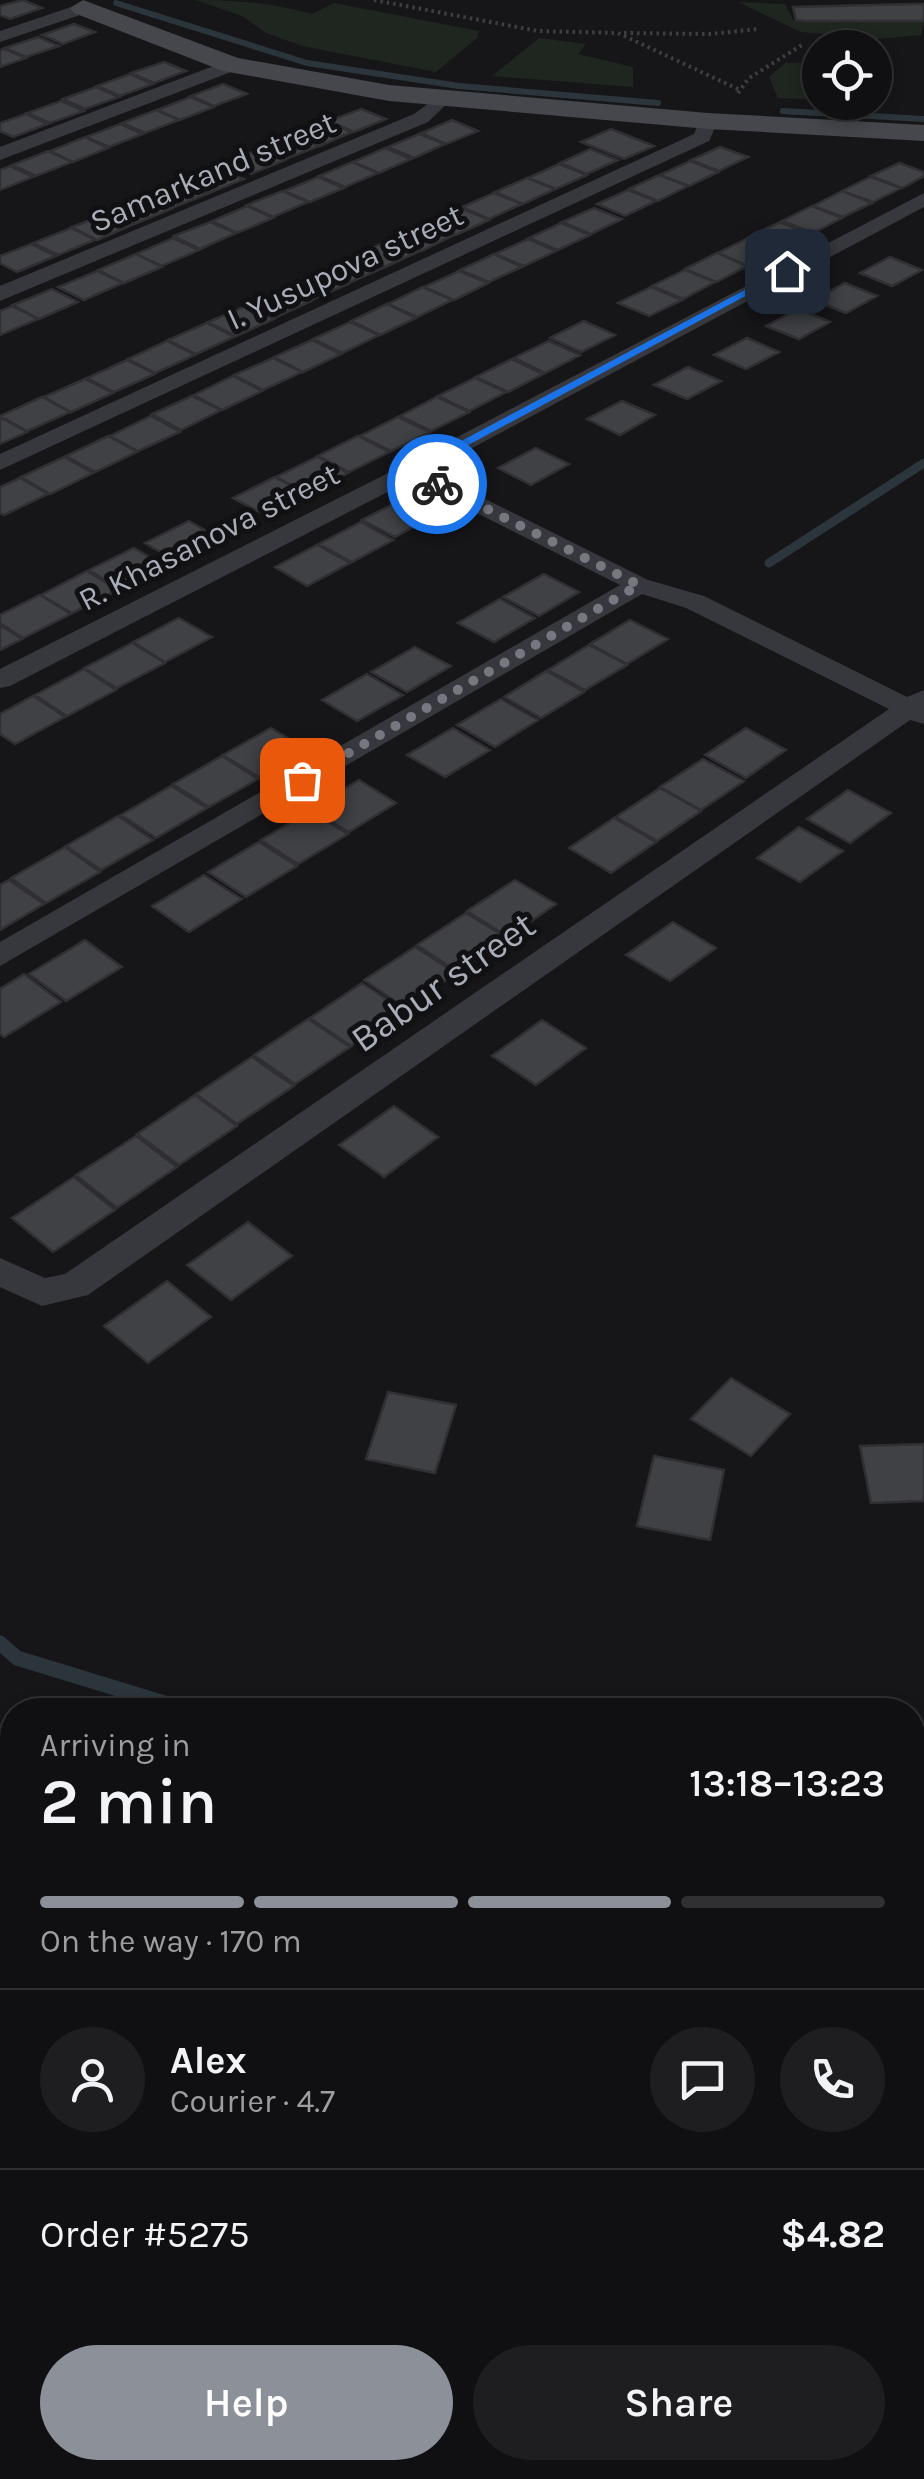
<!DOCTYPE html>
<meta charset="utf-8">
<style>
:root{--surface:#101012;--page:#1e1e20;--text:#f1f3f6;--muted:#9c9d9f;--line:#303032;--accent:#8c9099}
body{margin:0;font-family:Karla,sans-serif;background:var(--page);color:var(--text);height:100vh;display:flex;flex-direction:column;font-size:38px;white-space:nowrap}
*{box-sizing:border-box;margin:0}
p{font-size:32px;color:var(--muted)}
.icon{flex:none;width:55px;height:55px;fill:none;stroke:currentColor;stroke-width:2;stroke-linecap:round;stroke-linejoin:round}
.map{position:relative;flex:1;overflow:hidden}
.details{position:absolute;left:0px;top:1698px;width:925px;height:782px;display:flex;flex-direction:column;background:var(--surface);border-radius:40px 40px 0 0;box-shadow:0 5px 15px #0003,0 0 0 2px var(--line)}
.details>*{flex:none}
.controls{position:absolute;left:802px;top:30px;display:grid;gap:20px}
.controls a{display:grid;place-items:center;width:90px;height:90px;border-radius:50%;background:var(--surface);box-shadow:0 5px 15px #0003,0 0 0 2px var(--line);font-size:50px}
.pin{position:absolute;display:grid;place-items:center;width:85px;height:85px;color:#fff;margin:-42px;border-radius:20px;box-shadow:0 5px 15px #0006}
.courier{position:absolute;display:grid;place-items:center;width:100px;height:100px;margin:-50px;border:8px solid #1a73e8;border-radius:50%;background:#fff;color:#222;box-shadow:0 2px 12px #0007}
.overview em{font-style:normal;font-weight:600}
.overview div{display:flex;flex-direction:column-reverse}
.overview{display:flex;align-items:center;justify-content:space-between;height:170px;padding:0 40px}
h1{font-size:65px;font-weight:600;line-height:75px}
.bar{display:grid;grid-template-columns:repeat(4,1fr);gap:15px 10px;align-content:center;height:120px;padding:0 40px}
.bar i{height:12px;border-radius:8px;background:var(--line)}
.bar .active{background:var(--accent)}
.bar p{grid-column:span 4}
.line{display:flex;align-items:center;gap:25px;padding:0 40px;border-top:2px solid var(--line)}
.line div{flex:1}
.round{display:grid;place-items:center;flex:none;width:105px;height:105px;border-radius:52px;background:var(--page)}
.button{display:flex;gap:20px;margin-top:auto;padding:20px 40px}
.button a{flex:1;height:115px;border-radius:60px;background:var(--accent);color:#fff;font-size:40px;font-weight:600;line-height:115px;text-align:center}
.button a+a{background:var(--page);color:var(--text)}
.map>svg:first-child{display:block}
</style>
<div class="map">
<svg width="924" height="2479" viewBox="0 0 924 2479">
<rect width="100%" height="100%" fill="#161618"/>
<path fill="#1e261f" d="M 196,0 C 238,0 271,3 312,14 L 334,3 L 479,31 L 477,38 L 436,72 L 302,46 L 266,33 L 242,16 Z
M 738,2 L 785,4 L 794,21 L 801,22 L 924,22 L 921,35 L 877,39 L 801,32 Z
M 539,38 L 586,44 L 578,54 L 633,67 L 633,87 L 492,76 Z
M 805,57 L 820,57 L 820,100 L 778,98 L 769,77 L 785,63 L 804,63 Z
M 0,1874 L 12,1887 L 12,2032 L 0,2042 Z"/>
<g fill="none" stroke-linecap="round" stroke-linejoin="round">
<path stroke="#2c353c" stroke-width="6" d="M 116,3 L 307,63 L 459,86 L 658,103
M 783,111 L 924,119"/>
<path stroke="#2c353c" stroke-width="9" d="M 769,563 L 924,463"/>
<path stroke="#2c353c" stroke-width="15" d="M 0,1643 L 17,1658 L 187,1710
M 912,1832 L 924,1832"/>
</g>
<path fill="#404145" stroke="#303034" stroke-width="2.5" d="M 23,0 L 42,8 L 10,19 L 0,15 L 0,6 Z
M 914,4 L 924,4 L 924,21 L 805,21 L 796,20 L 793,7 Z
M 74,24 L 95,32 L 63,44 L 42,35 Z
M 38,37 L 59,46 L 26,57 L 5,48 Z
M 4,49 L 26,58 L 0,67 L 0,50 Z
M 164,62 L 186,71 L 154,83 L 131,73 Z
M 130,74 L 153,84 L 120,96 L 97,86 Z
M 223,84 L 247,94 L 214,106 L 191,96 Z
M 96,87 L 119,97 L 85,109 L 63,99 Z
M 190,97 L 214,107 L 180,120 L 157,110 Z
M 61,101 L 84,111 L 50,123 L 27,113 Z
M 361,109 L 386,119 L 354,132 L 329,121 Z
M 156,110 L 179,120 L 145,133 L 122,123 Z
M 26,114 L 48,124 L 13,137 L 0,131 L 0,123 Z
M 452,120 L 478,131 L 446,144 L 421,133 Z
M 327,122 L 352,132 L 320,146 L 295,135 Z
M 120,124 L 143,134 L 109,147 L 86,137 Z
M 611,129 L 654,146 L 624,159 L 581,142 Z
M 419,134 L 445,144 L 414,158 L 388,147 Z
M 294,135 L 319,146 L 286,159 L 261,149 Z
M 85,137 L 108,148 L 73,162 L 50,151 Z
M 720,147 L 748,157 L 719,171 L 691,160 Z
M 385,148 L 411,159 L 379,173 L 353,162 Z
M 260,149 L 285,160 L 251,174 L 226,163 Z
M 590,149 L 618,160 L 587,174 L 560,163 Z
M 48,151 L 72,162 L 36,176 L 12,165 Z
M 690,161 L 718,172 L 689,186 L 660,175 Z
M 352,162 L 378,173 L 345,187 L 319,176 Z
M 899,163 L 924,172 L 924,176 L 902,188 L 871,176 Z
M 559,164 L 587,175 L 556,189 L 528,178 Z
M 10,166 L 33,177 L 0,190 L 0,170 Z
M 219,168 L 244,179 L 209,193 L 184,182 Z
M 659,175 L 688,186 L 658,201 L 629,189 Z
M 318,177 L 344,188 L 310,202 L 284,191 Z
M 870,177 L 901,188 L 873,202 L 842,191 Z
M 527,178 L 555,189 L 523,204 L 495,192 Z
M 182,183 L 207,194 L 172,208 L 147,197 Z
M 628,190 L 656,201 L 625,216 L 597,204 Z
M 282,191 L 308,202 L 273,217 L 247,205 Z
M 842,191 L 872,203 L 843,217 L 813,206 Z
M 494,193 L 522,204 L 489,219 L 462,207 Z
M 146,198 L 171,209 L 135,224 L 110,212 Z
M 247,206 L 273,218 L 237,233 L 212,221 Z
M 812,206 L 842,218 L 813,233 L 782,221 Z
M 461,208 L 489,220 L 456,235 L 428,223 Z
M 594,208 L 622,219 L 591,234 L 562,222 Z
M 109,213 L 134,224 L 97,240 L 72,227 Z
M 210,222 L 236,233 L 200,249 L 174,236 Z
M 780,222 L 810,234 L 780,249 L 749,237 Z
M 427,223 L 454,235 L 421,251 L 393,238 Z
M 561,223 L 590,235 L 558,250 L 529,238 Z
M 71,228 L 95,240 L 58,255 L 33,243 Z
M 173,238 L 199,250 L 162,266 L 136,254 Z
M 748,238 L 779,250 L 748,266 L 718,253 Z
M 392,239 L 420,251 L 385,267 L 358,254 Z
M 528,239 L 556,251 L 524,266 L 495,254 Z
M 31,244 L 56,256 L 17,272 L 0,263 L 0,256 Z
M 717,253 L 747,266 L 716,282 L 685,269 Z
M 136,254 L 162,267 L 124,283 L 98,270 Z
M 494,254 L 522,267 L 489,282 L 460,270 Z
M 357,255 L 385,267 L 349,283 L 322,271 Z
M 890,257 L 922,270 L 892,286 L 860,273 Z
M 685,270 L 715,282 L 683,299 L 652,286 Z
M 97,271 L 123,283 L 84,300 L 58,287 Z
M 320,271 L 348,284 L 312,300 L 284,287 Z
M 459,271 L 488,283 L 454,300 L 424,287 Z
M 845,283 L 877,296 L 846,313 L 814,300 Z
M 423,287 L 452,300 L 417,317 L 388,304 Z
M 651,287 L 682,300 L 649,316 L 618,303 Z
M 283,288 L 311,301 L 274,318 L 247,305 Z
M 52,289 L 78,302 L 39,319 L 13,305 Z
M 387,304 L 416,318 L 380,335 L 351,321 Z
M 12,306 L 38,319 L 0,335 L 0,311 Z
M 246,306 L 274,319 L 236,336 L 208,322 Z
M 798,309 L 830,322 L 799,339 L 766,326 Z
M 584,321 L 615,335 L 581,352 L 550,338 Z
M 350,322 L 379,335 L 342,353 L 313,339 Z
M 207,323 L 234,337 L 196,354 L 168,340 Z
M 747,338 L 779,352 L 746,369 L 714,355 Z
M 312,340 L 341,354 L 303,372 L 274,357 Z
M 167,341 L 195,355 L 155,373 L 128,359 Z
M 549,341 L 580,355 L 545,373 L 514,358 Z
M 273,358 L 302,372 L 263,390 L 234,375 Z
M 512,359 L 543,374 L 508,392 L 476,377 Z
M 127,360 L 155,374 L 114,392 L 87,378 Z
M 688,367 L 721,381 L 687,399 L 654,385 Z
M 233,376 L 262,391 L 222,410 L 194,395 Z
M 475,378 L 506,392 L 469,411 L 438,396 Z
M 85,379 L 113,393 L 71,412 L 44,397 Z
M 192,396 L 221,410 L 181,430 L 152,414 Z
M 42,397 L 70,412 L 27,431 L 0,416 Z
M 437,397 L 469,412 L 431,431 L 400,416 Z
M 622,401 L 655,415 L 620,435 L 587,419 Z
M 151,416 L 180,432 L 138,451 L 110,436 Z
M 0,417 L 27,432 L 0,444 Z
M 398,417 L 430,432 L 391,451 L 360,436 Z
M 108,436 L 137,452 L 95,472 L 66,456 Z
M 358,436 L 389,452 L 349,472 L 318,456 Z
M 536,448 L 569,464 L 531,485 L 498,468 Z
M 64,457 L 93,473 L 50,494 L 21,477 Z
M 317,457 L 348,473 L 307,493 L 276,477 Z
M 275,477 L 306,494 L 265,515 L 233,498 Z
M 20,478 L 48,494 L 4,515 L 0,513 L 0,487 Z
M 403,499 L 435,515 L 395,537 L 362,520 Z
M 189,521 L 220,539 L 176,561 L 145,543 Z
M 361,522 L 393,540 L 352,562 L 319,544 Z
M 317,545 L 350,563 L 307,586 L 275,567 Z
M 134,548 L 165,566 L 120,589 L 89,570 Z
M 87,571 L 118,590 L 72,613 L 41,595 Z
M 544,574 L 579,592 L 539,616 L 503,597 Z
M 40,595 L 71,614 L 23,638 L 0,623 L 0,615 Z
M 500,599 L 535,618 L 494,642 L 458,623 Z
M 179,618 L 212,637 L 165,662 L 133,642 Z
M 630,620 L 668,639 L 627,664 L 590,644 Z
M 0,625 L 22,639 L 0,650 Z
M 132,643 L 165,663 L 117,688 L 84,668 Z
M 589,645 L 627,665 L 585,690 L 548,670 Z
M 415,647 L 451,666 L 407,692 L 371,672 Z
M 84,669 L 116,690 L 67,716 L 35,695 Z
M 546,671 L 584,692 L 541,718 L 504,697 Z
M 367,674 L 403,695 L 357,721 L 322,700 Z
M 33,696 L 65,717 L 15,744 L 0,734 L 0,714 Z
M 501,699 L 538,720 L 495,747 L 457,725 Z
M 271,728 L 306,749 L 259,777 L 223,755 Z
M 453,728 L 490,750 L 445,777 L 407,755 Z
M 746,728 L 786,750 L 746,778 L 705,755 Z
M 222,756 L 258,779 L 209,807 L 173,784 Z
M 703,759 L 744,781 L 701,810 L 660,787 Z
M 359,780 L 396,803 L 349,832 L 311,809 Z
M 171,786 L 207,808 L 156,838 L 121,815 Z
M 660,788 L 701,811 L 657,841 L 616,817 Z
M 848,790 L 891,813 L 850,843 L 807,819 Z
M 310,811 L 348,834 L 298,864 L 261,840 Z
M 118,816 L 153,840 L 101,870 L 66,846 Z
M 614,818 L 656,842 L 611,873 L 569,848 Z
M 799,827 L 843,851 L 800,882 L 757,858 Z
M 259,842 L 297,866 L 246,897 L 208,872 Z
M 65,847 L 100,872 L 46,903 L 11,878 Z
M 204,875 L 242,899 L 189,932 L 152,906 Z
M 9,880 L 44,904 L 0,930 L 0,885 Z
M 515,880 L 556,904 L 508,937 L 467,911 Z
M 466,913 L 507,938 L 458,972 L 417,945 Z
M 673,922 L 716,948 L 670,981 L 626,955 Z
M 85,940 L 122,967 L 66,1001 L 29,974 Z
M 415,947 L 456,973 L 405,1008 L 364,980 Z
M 24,974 L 61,1002 L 4,1037 L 0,1034 L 0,989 Z
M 362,983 L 403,1010 L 351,1046 L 310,1018 Z
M 308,1019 L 350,1047 L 295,1084 L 254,1055 Z
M 542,1020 L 586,1048 L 536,1085 L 492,1056 Z
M 252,1057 L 294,1086 L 237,1124 L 196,1094 Z
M 195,1095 L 237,1126 L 179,1165 L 137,1134 Z
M 394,1106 L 438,1137 L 384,1177 L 339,1145 Z
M 136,1136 L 177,1167 L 117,1208 L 76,1175 Z
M 74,1177 L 115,1210 L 53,1252 L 12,1218 Z
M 248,1222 L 292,1256 L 231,1300 L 187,1265 Z
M 167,1281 L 211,1317 L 148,1363 L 104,1326 Z
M 731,1378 L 790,1414 L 751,1456 L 691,1419 Z
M 388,1392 L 456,1405 L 435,1473 L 366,1459 Z
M 924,1444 L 924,1501 L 871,1503 L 860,1446 Z
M 654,1456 L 724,1470 L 710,1540 L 637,1526 Z"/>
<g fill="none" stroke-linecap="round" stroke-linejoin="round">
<path stroke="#3d3f44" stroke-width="4" stroke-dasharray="2.5 4" stroke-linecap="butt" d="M 374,0 L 538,31 L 618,33 L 740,90
M 624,33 L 711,34 L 758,29
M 738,93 L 749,78 L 802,45"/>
<path stroke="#3d3f44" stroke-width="9" stroke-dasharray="6 10" stroke-linecap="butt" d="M 0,1762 L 12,1774
M 912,1894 L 924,1896"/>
<path fill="#37383d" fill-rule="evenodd" d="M 83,3 L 92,8 L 89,12 L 0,42 L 0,31 Z
M 232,59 L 241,65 L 239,69 L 0,160 L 0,147 Z
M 444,92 L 453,98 L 428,122 L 0,301 L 0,286 L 414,114 Z
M 708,115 L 718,121 L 709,141 L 0,470 L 0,454 L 694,134 L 701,117 Z
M 924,193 L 924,207 L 429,471 L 648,580 L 704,596 L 907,697 L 924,690 L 924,724 L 910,720 L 88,1295 L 42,1306 L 0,1287 L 0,1258 L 45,1278 L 65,1274 L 889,709 L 686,608 L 642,594 L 0,966 L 0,942 L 620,585 L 411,480 L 10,686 L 0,688 L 0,669 L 402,466 Z"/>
<path fill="#45474d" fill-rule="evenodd" d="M 83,0 L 238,58 L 389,85 L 708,113 L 924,125 L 924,141 L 708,129 L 389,101 L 223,71 L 74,13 L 70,8 Z"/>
</g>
<path fill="#1a73e8" d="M 784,269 L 792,271 L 420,471 L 441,481 L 441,486 L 433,486 L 405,471 Z"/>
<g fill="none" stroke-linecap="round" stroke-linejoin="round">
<path stroke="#757880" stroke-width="10" stroke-dasharray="0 18" d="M 302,780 L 639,585 L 437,484"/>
</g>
<g text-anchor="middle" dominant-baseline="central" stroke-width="10" stroke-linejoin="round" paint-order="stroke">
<g font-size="32" fill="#a8adb8" stroke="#111113">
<text transform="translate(213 172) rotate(-23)">Samarkand street</text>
<text transform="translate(345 267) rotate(-25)">I. Yusupova street</text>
<text transform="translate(209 537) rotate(-27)">R. Khasanova street</text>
</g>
<g font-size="38" fill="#a8adb8" stroke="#111113">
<text transform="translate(443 982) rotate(-35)">Babur street</text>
</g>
</g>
</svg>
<div class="controls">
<a><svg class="icon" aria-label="locate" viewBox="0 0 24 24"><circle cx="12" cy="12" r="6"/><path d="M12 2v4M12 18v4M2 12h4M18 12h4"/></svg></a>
</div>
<div class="pin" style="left:302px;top:780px;background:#ea580c"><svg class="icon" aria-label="bag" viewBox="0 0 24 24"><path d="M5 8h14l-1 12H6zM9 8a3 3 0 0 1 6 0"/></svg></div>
<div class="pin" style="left:787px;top:271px;background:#1f2937"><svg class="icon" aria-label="home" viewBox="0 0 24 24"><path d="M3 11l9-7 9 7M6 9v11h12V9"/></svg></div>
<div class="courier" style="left:437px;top:484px"><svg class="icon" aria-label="bike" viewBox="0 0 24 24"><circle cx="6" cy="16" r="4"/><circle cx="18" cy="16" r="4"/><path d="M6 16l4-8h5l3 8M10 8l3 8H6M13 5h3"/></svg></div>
<section class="details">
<div class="overview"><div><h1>2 min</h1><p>Arriving in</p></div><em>13:18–13:23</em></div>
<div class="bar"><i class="active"></i><i class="active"></i><i class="active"></i><i></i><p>On the way · 170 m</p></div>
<div class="line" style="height:180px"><a class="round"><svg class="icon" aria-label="person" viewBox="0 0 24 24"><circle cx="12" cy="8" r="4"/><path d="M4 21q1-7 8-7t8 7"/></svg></a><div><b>Alex</b><p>Courier · 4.7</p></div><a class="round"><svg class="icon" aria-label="chat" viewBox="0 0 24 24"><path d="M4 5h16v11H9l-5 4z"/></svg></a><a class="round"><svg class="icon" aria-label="phone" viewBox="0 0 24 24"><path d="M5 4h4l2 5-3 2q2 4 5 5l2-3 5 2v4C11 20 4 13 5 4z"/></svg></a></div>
<div class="line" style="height:130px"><div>Order #5275</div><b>$4.82</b></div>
<div class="button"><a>Help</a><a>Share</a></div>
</section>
</div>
